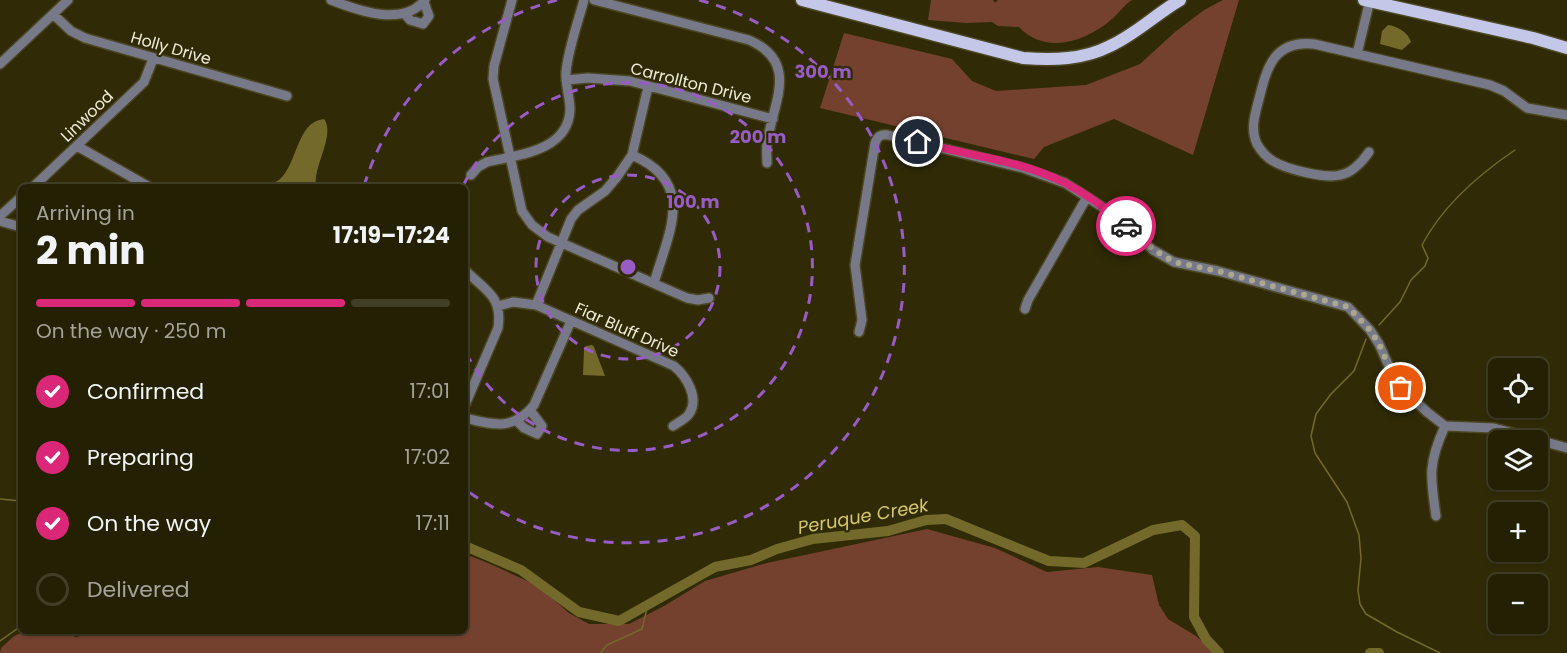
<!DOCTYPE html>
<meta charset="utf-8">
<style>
:root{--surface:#242004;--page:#2c280e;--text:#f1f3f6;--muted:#a3a39a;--line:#413e26;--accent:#db2777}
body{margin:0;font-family:Poppins,sans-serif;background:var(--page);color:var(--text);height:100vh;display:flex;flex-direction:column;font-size:22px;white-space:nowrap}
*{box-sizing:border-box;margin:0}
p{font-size:20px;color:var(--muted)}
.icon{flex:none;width:33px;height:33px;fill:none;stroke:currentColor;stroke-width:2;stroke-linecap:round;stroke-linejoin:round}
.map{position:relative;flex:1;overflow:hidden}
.side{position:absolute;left:18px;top:184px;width:450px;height:450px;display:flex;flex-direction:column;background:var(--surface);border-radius:9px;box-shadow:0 2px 4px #0004,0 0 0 2px var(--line)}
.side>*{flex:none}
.fabs{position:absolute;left:1488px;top:358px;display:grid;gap:12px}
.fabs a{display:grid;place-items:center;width:60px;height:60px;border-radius:9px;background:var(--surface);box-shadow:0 2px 4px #0004,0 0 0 2px var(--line);font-size:30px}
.pin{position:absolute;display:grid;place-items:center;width:51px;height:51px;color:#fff;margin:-26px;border:3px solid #fff;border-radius:50%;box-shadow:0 2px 6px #0007}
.courier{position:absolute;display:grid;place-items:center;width:60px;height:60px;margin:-30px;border:4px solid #db2777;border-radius:50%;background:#fff;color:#222;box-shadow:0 2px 8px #0007}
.head em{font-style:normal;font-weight:700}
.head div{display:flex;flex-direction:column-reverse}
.head{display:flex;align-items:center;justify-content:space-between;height:102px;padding:0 18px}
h1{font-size:39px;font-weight:700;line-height:45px}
.bar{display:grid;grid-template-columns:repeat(4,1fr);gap:9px 6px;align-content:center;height:72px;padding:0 18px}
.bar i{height:8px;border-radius:4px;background:var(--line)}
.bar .active{background:var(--accent)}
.bar p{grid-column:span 4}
ol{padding:0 18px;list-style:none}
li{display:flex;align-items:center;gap:18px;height:66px}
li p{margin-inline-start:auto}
li .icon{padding:6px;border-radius:50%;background:var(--accent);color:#fff;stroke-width:4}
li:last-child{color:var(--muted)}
li i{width:33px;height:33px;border:3px solid var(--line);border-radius:50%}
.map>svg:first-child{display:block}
</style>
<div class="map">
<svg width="1567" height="653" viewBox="0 0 1567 653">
<rect width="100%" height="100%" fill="#302b06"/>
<path fill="#74412f" d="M 931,0 L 993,0 L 995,3 L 998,0 L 1132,0 C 1124,5 1119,13 1112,19 C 1086,42 1045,55 1019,27 L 998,26 L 992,22 L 966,23 L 928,20 Z
M 1223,0 L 1239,0 L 1193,155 L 1114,119 L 1044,147 L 1034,159 L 820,108 L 844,33 L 952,59 L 972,81 L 996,91 L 1086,85 L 1140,64 L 1175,32 L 1204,10 Z
M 927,529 L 995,548 L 1047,572 L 1098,567 L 1152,575 L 1159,605 L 1168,619 L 1196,636 L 1215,653 L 0,653 L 1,648 L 14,636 L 23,632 L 59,632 L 76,637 L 99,632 L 163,632 L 202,634 L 210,632 L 465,632 L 465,554 L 488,563 L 538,586 L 569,613 L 589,624 L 629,624 L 664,606 L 705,581 L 767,563 Z"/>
<path fill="#73692a" d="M 1388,25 C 1397,26 1408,32 1411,42 L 1402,50 L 1380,44 L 1382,31 Z
M 324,119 C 336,135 312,168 316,187 L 257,187 C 262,185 274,184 279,180 C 298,164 296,122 324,119 Z
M 592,345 L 594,347 L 605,376 L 583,375 L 584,350 L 586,346 Z"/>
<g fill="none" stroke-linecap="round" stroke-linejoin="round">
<path stroke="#73692a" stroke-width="1.5" d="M 1379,325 L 1400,302 L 1411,280 L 1425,266 L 1428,258 L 1422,245 C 1443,205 1478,175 1515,150
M 1366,339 L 1354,371 L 1331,394 L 1316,414 L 1311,436 L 1315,453 L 1347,502 L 1359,535 L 1361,558 L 1358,590 L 1360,604 L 1366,614 L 1397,632 L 1440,653
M 0,499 L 21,501
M 0,641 L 21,626
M 600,653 L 607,645 L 642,629 L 648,604"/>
<path stroke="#73692a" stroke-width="10" d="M 465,546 L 521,570 L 579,612 L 619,621 L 715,567 L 751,560 L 777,549 L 813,539 L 888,531 L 926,520 L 946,519 L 1049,561 L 1084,563 L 1153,530 L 1182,525 L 1195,536 L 1194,617 L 1206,639 L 1219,653
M 1370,653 L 1379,653"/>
<g stroke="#4b4623" stroke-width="12">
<path id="minor" d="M 331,0 C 359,11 403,27 425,0
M 512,0 L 494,66 L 493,79 L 522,211 L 532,225 L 548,237 L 687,298 L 698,300 L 709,298
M 594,0 L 749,40 C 801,63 772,104 767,144 C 766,150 767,157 767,163
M 405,14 L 410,20 L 423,24 L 429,16 L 424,2
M 54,15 L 71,31 L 85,38 L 287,96
M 1357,54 L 1370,0
M 0,64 L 68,0
M 566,80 L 588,78 L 630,81 L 773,119
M 77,146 L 151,188
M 1369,152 C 1362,162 1352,173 1340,175 C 1325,179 1286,169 1273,161 C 1266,157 1261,151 1257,144 C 1250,129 1255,114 1259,99 C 1267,67 1274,40 1314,44 L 1490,85 L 1504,91 L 1527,108 L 1567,115
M 632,155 C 697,183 669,231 654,283
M 471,175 L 478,167 L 487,162 C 518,155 569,151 570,109 C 570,97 565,85 566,72 C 568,50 578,22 584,0
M 32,188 L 144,82 L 153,59
M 0,216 L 21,197
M 0,221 L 21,227
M 465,270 C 484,290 503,295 498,328 L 465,405
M 536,305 L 571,219 L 578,210 L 605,191 L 617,177 L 632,155 L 648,87
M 498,306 L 513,302 L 536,305 L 674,366 C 686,376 700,398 689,414 C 686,419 677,423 673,426
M 1025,309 L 1028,300 L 1087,197
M 859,332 L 862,320 L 855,265 L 875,143 C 878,136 880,134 888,135 L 1023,168 L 1065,183 L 1113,214 L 1153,250 L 1174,262 L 1218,271 L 1348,307 L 1370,330 L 1379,344 L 1395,380 L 1401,388 L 1427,412 L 1445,426 L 1494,428 L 1567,448
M 465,418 C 494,425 513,431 534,405 L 571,321
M 516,420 L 524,428 L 537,434 L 542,426 L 530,410
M 1436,516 C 1430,476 1428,463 1445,426"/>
</g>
<g stroke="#4b4623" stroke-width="15">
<path id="major" d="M 802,0 L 1023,58 C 1053,60 1083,60 1110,46 C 1136,34 1156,14 1180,0
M 1364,0 L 1533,38 L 1567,48"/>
</g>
<use href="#minor" stroke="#777988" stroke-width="9"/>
<use href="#major" stroke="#c4c7e7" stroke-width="12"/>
</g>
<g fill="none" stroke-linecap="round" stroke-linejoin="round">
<path stroke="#aca88e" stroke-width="6" stroke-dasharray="0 10.8" d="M 1126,226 L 1154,250 L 1174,262 L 1218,271 L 1348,307 L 1370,330 L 1379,344 L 1395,380 L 1401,388"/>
<path stroke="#db2777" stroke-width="8" d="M 918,142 C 966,155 1020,160 1065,183 C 1087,194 1108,210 1126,226"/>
</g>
<g fill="none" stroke="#985cc5" stroke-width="3" stroke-dasharray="10 8">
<circle cx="628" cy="267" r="92"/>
<path d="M463 186A184 184 0 1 1 466 353"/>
<path d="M364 186A276 276 0 0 1 557 0M699 0A276 276 0 1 1 466 490"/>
</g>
<g text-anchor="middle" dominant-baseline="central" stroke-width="4.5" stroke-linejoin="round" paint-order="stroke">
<g font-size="16" fill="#eeebd7" stroke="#302b06">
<text transform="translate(171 48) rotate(16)">Holly Drive</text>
<text transform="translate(691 83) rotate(14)">Carrollton Drive</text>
<text transform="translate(87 116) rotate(-44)">Linwood</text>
<text transform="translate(627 330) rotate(24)">Fiar Bluff Drive</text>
</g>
<g font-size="18" font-style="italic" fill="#d4c66b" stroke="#302b06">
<text transform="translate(863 516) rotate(-10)">Peruque Creek</text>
</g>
</g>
<circle cx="628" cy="267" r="9" fill="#985cc5" stroke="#302b06" stroke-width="3"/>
<g font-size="18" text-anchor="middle" font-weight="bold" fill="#985cc5" stroke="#302b06" stroke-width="4.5" stroke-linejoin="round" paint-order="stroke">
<text x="823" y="78">300 m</text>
<text x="758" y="143">200 m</text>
<text x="693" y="208">100 m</text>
</g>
</svg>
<div class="fabs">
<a><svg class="icon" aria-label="locate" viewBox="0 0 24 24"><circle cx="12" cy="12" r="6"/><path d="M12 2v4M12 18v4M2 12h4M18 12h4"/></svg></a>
<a><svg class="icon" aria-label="layers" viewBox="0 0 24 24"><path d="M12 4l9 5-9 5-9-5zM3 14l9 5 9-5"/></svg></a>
<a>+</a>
<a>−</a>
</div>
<div class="pin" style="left:1401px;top:388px;background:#ea580c"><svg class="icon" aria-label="bag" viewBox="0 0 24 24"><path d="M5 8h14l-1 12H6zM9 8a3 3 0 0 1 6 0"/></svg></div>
<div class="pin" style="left:918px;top:142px;background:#1f2937"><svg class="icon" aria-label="home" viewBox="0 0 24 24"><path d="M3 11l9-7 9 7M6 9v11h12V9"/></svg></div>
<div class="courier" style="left:1126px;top:226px"><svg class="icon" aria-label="car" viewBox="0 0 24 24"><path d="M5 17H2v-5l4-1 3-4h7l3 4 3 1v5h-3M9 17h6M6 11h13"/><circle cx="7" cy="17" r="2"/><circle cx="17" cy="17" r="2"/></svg></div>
<section class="side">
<div class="head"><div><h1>2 min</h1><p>Arriving in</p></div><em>17:19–17:24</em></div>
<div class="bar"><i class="active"></i><i class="active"></i><i class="active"></i><i></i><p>On the way · 250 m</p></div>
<ol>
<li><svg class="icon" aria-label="check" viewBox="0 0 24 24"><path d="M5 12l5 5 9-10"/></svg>Confirmed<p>17:01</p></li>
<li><svg class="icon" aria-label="check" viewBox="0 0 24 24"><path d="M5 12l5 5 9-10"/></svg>Preparing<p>17:02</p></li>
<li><svg class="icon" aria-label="check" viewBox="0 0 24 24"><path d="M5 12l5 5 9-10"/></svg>On the way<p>17:11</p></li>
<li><i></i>Delivered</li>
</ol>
</section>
</div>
